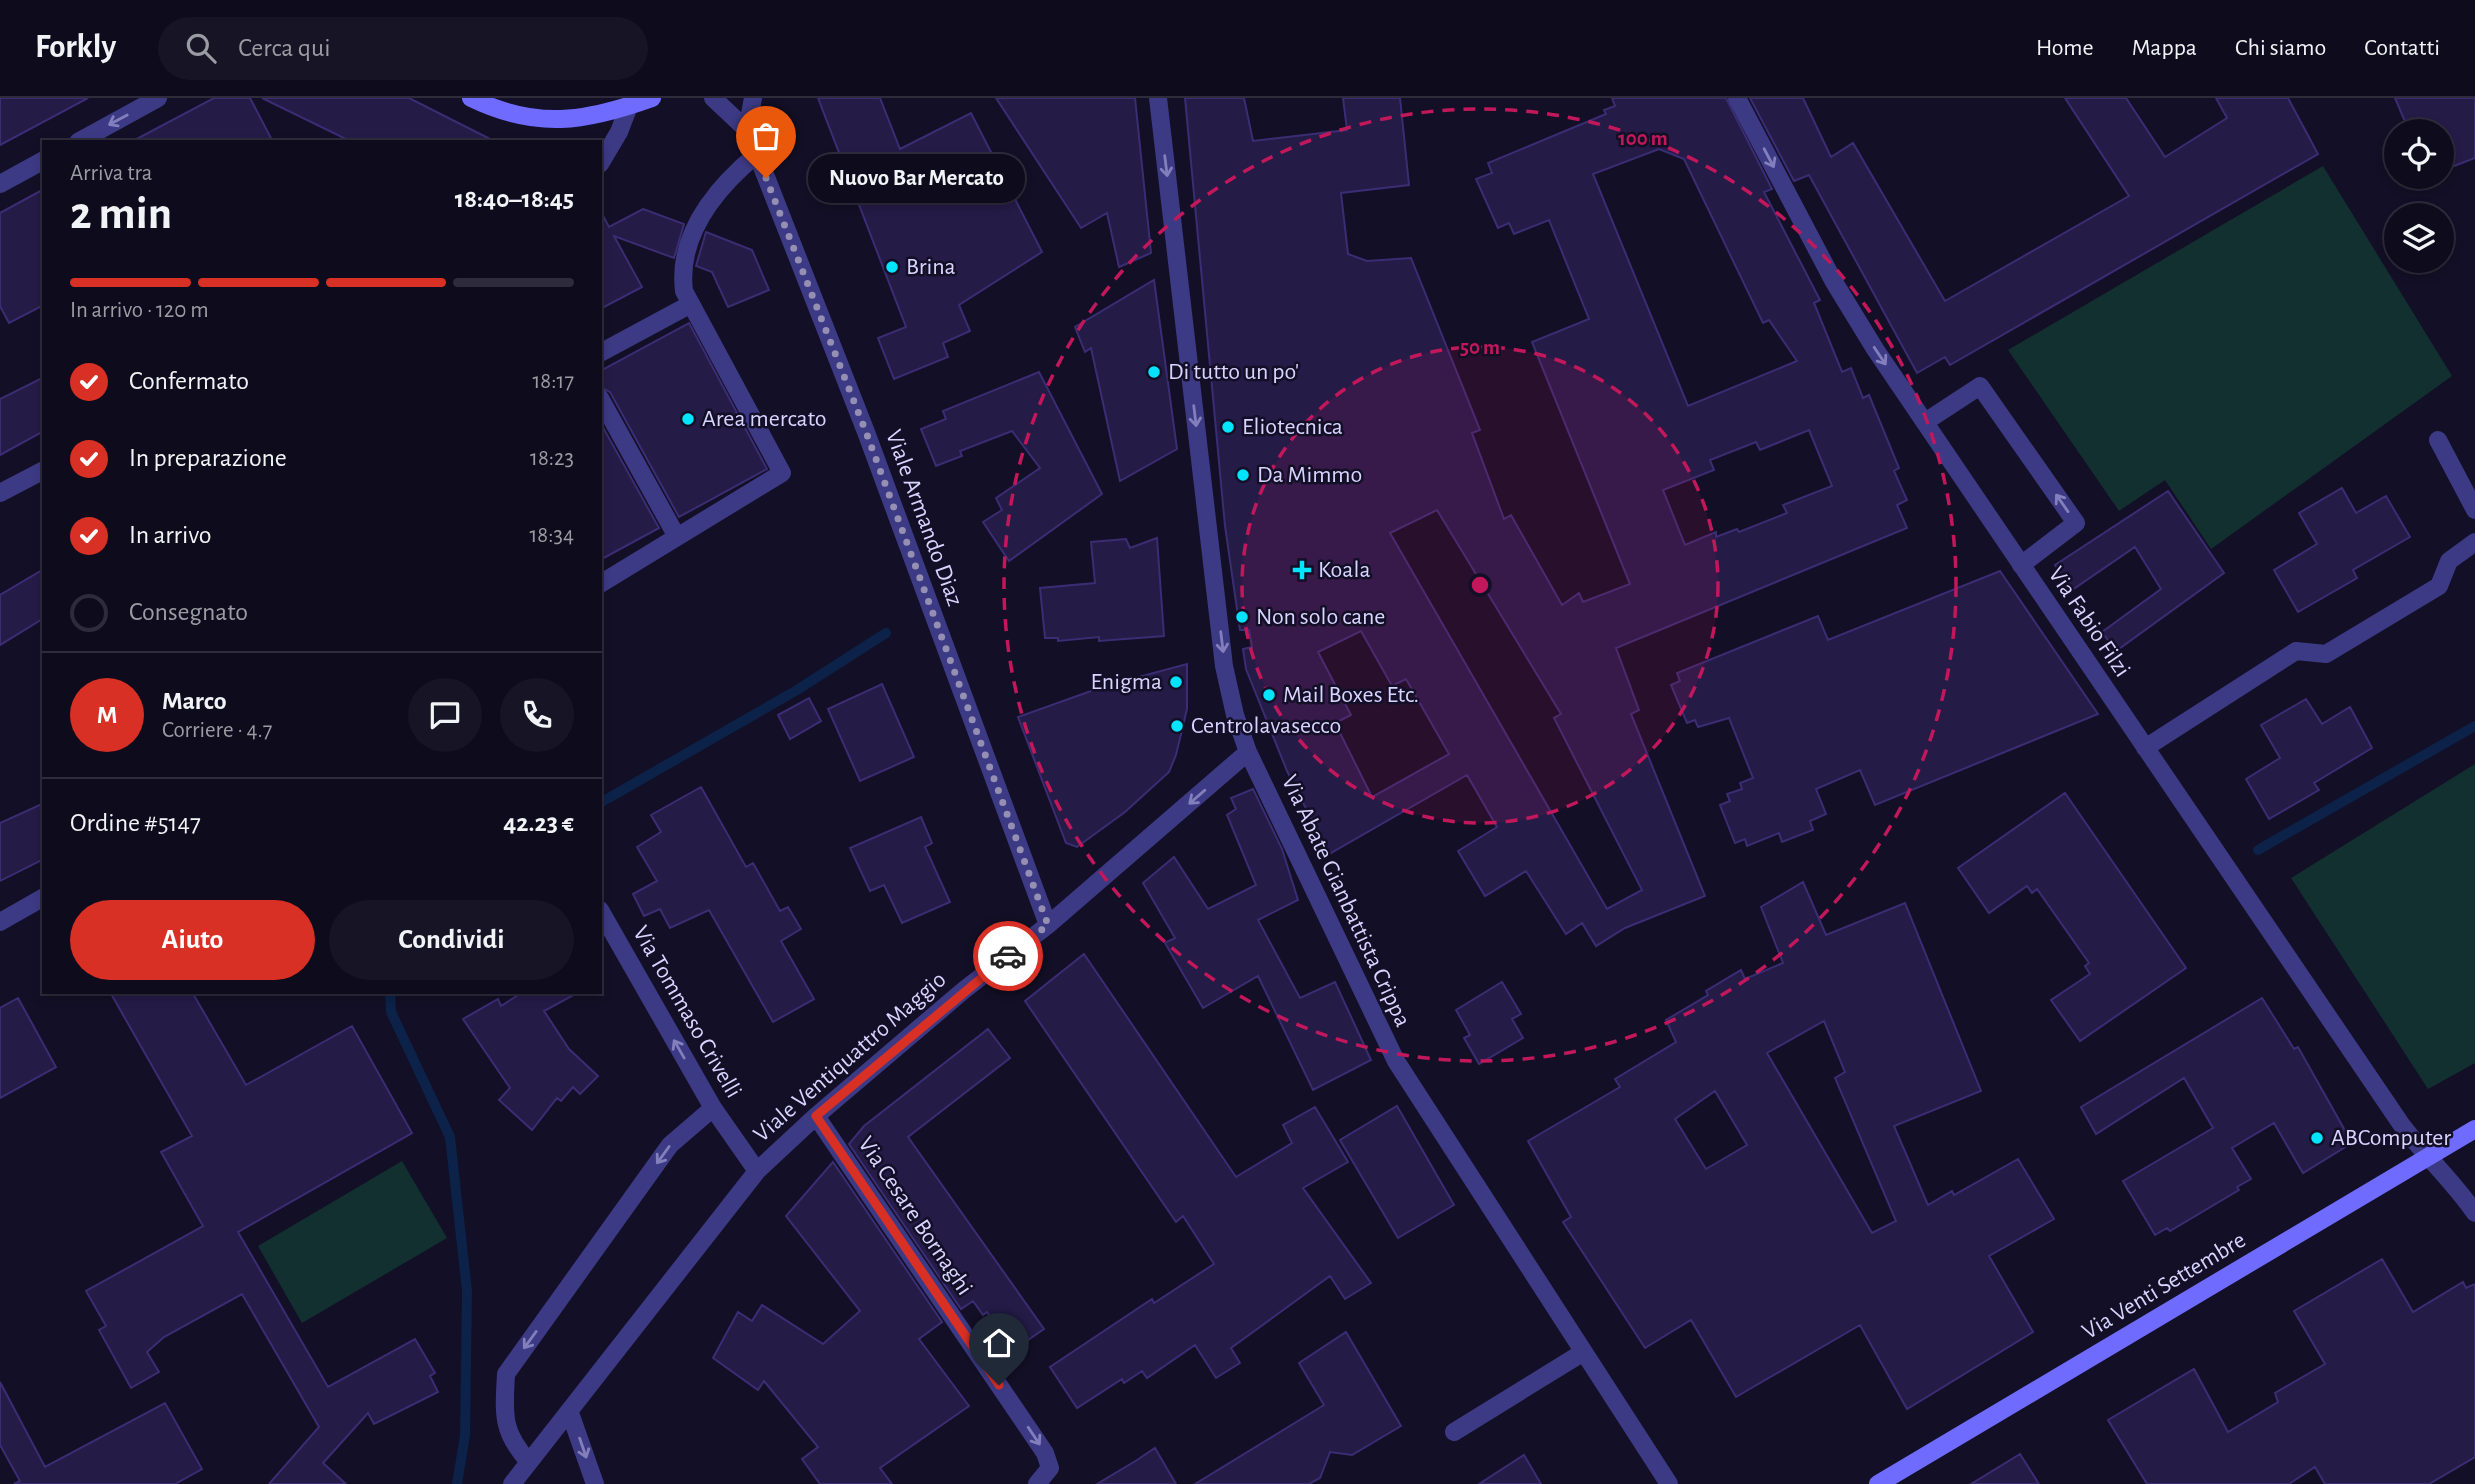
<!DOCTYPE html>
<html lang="it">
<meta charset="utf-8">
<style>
:root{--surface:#0e0b1c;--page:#171425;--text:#f1f3f6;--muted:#9b9ba3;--line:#2e2b3b;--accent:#d93025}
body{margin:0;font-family:"Alegreya Sans",sans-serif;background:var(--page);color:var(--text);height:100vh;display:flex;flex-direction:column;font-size:26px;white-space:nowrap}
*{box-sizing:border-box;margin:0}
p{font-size:23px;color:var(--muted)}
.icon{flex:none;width:38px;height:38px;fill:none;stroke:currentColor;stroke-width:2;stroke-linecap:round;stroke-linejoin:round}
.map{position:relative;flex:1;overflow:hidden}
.side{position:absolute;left:42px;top:42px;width:560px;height:854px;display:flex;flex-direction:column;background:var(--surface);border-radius:0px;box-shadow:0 4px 10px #0003,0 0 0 2px var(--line)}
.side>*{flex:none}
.controls{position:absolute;left:2384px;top:21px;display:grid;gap:14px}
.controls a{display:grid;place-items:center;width:70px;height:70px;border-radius:50%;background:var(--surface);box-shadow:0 4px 10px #0003,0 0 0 2px var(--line);font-size:35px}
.pin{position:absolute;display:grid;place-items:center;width:60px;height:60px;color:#fff;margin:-72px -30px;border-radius:50% 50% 50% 0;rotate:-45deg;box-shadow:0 0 7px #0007}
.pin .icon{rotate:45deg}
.courier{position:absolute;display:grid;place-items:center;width:70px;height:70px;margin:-35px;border:5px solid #d93025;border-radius:50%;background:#fff;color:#222;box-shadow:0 2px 9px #0007}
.bubble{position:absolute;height:49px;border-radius:24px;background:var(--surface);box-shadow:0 4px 10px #0003,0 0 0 2px var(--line);font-size:23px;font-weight:600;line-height:49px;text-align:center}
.overview em{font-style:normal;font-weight:600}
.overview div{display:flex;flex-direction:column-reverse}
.overview{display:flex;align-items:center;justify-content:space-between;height:119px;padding:0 28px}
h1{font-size:46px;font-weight:600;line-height:52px}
.bar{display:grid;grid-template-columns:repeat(4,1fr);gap:10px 7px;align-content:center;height:84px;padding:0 28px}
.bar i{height:9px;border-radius:5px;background:var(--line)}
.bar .active{background:var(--accent)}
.bar p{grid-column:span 4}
.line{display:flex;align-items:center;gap:18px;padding:0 28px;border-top:2px solid var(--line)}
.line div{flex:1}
.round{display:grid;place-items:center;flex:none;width:74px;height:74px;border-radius:37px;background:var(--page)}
ol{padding:0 28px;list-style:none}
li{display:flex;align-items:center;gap:21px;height:77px}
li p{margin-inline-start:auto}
li .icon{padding:7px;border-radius:50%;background:var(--accent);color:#fff;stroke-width:4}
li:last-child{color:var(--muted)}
li i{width:38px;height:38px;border:4px solid var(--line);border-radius:50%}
.button{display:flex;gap:14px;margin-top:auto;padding:14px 28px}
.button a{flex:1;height:80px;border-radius:42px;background:var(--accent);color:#fff;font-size:28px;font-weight:600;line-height:80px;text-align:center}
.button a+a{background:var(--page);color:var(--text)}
header{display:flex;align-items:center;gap:42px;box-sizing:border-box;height:98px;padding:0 35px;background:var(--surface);border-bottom:2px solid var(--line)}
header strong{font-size:33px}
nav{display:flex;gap:38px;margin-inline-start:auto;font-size:24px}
.search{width:490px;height:63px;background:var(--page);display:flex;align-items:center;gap:18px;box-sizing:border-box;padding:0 24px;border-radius:38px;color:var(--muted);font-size:26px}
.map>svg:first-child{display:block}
</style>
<header>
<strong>Forkly</strong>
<div class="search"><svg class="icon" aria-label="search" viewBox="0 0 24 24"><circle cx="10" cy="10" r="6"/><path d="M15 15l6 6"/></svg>Cerca qui</div>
<nav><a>Home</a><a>Mappa</a><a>Chi siamo</a><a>Contatti</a></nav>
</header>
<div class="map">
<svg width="2475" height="1386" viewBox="0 0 2475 1386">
<rect width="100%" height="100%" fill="#130f26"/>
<path fill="#12302f" d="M 2323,68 L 2452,278 L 2211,451 L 2165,382 L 2119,413 L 2008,252 Z
M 2475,666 L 2475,965 L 2428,991 L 2291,780 Z
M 402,1063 L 447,1140 L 302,1225 L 258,1148 Z"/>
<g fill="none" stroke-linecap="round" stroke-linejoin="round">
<path stroke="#0c2248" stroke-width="10" d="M 600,705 L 797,592 L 886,535
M 2258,752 L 2475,628
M 390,894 L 391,914 L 450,1039 L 467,1193 L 465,1337 L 457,1386"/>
</g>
<path fill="#241b47" stroke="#3b2d73" stroke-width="2" fill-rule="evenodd" d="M 0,0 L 88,0 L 0,47 Z
M 214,0 L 250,0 L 273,44 L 131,44 Z
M 262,0 L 409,0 L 496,44 L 352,44 Z
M 818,0 L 880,0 L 900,51 L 971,15 L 1042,154 L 959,207 L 970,233 L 943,245 L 948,259 L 894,281 L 878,240 L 906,229 Z
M 996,0 L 1135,0 L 1151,155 L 1119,169 L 1107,115 L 1081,130 Z
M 1185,0 L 1244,0 L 1253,43 L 1347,32 L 1343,0 L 1400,0 L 1409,87 L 1341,95 L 1348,156 L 1367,163 L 1411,160 L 1480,332 L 1472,335 L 1504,421 L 1511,417 L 1562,507 L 1579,495 L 1583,504 L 1630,486 L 1532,244 L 1589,221 L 1549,122 L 1514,136 L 1509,125 L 1498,130 L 1476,81 L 1492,75 L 1488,65 L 1606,16 L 1604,12 L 1615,8 L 1612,0 L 1726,0 L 1772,91 L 1764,94 L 1820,202 L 1814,205 L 1842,274 L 1851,270 L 1863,300 L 1869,297 L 1899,370 L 1894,373 L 1907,402 L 1897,407 L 1907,430 L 1616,550 L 1639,612 L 1631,616 L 1705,798 L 1625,830 L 1596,848 L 1582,825 L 1566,836 L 1526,773 L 1485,798 L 1458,753 L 1497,729 L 1467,677 L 1329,756 L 1287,673 L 1246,571 L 1243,551 L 1252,549 L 1249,532 L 1240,532 L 1225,428 ZM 1659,51 L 1684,61 L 1763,225 L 1769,222 L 1797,263 L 1688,308 L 1593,76 ZM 1809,332 L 1832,388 L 1783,407 L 1787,415 L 1739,434 L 1737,431 L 1716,439 L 1716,434 L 1685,447 L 1663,392 L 1714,372 L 1710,362 L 1756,344 L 1760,352 ZM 1437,412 L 1561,616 L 1554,620 L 1642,792 L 1607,811 L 1390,435 ZM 1361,533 L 1392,588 L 1406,581 L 1449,656 L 1372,699 L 1335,625 L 1351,617 L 1318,554 Z
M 1750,0 L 1803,0 L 1831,59 L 1853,45 L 1945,203 L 2129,98 L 2065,0 L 2126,0 L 2165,59 L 2227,20 L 2216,0 L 2288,0 L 2318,56 L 1950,267 L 1945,259 L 1917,275 L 1809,77 L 1794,83 Z
M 2395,0 L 2475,0 L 2475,60 L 2441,73 L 2441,33 L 2409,33 Z
M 44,91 L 44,207 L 9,225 L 0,208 L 0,115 Z
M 643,111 L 684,126 L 674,160 L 614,138 L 642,189 L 600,211 L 600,112 L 609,129 Z
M 706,134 L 752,152 L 769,192 L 728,209 L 712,174 L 696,168 Z
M 1154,182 L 1177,351 L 1120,383 L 1091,250 L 1085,254 L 1075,229 Z
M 689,225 L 767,371 L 679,419 L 610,294 L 600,289 L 600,273 Z
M 1039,274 L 1102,396 L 1009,463 L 983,424 L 1002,412 L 996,400 L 1040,370 L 1012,333 L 960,353 L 962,358 L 936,368 L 921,331 L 946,321 L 943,313 Z
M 44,279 L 44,333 L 0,357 L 0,301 Z
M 600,324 L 659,430 L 600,462 Z
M 2342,390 L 2356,415 L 2386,398 L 2410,439 L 2353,472 L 2357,480 L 2298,514 L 2274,472 L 2317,446 L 2299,415 Z
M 2168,393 L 2224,475 L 2116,553 L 2102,534 L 2161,491 L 2135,449 L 2072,492 L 2055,467 Z
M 1157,440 L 1164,538 L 1099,543 L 1099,539 L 1058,543 L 1058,540 L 1045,540 L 1040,490 L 1095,485 L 1091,444 L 1126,441 L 1130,450 Z
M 44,471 L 44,520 L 0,547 L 0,497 Z
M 2000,473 L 2098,616 L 1875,707 L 1860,672 L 1816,691 L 1826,716 L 1810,723 L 1813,732 L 1782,744 L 1779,735 L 1747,748 L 1745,741 L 1735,745 L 1720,707 L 1730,703 L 1727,696 L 1742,691 L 1740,685 L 1753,680 L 1729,620 L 1698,629 L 1695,622 L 1687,625 L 1671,587 L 1680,583 L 1677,575 L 1818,518 L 1828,542 Z
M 1187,566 L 1187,611 L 1176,657 L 1169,674 L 1125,714 L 1077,749 L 1066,745 L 1018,619 L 1105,588 Z
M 882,586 L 914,659 L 860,683 L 828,611 Z
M 809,600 L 821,623 L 790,641 L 778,617 Z
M 2306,601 L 2322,626 L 2350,609 L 2372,650 L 2314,685 L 2319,692 L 2269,721 L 2246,681 L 2280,660 L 2261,627 Z
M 701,689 L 746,769 L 753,765 L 780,813 L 788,809 L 801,831 L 781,843 L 814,901 L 773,924 L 709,812 L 670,830 L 660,811 L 644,818 L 633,796 L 657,783 L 637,749 L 661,734 L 651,717 Z
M 1253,691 L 1282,751 L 1298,802 L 1258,822 L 1300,900 L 1335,884 L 1371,962 L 1313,992 L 1258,878 L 1203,910 L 1165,845 L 1175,840 L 1143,785 L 1174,759 L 1208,811 L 1256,787 L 1227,717 L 1236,711 L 1231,700 Z
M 2065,695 L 2186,870 L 2080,943 L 2051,902 L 2090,876 L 2085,868 L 2089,865 L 2037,791 L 2032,795 L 2027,788 L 1989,815 L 1958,770 Z
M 44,705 L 44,761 L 0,783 L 0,725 Z
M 921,719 L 932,745 L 925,749 L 950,804 L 902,825 L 884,787 L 870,793 L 850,750 Z
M 1803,784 L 1826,837 L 1905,805 L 1981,993 L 1894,1028 L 1928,1107 L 1952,1093 L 1954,1097 L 2018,1061 L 2054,1121 L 1989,1158 L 2033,1234 L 1907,1311 L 1860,1227 L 1736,1299 L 1691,1222 L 1645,1250 L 1563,1124 L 1571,1119 L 1528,1043 L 1620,989 L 1615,981 L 1676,944 L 1666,922 L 1708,897 L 1706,893 L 1741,872 L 1745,881 L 1783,865 L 1761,809 ZM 1824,923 L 1845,974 L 1835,980 L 1896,1123 L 1872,1135 L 1767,955 ZM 1715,993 L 1747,1047 L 1706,1071 L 1675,1021 Z
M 1084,856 L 1236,1079 L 1292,1045 L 1283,1027 L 1315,1009 L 1348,1064 L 1303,1090 L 1371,1185 L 1345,1201 L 1330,1178 L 1231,1250 L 1240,1265 L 1216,1280 L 1195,1247 L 1147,1280 L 1142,1273 L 1124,1285 L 1122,1281 L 1077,1310 L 1050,1269 L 1152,1201 L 1154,1205 L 1214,1166 L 1183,1118 L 1176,1124 L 1025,903 Z
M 1502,884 L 1521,916 L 1512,921 L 1523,940 L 1479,966 L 1464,940 L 1470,937 L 1456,912 Z
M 110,894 L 192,894 L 246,987 L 352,928 L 412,1035 L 238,1134 L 328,1289 L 415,1241 L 435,1275 L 430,1278 L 438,1294 L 374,1326 L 368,1315 L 323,1365 L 346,1386 L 269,1386 L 319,1329 L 242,1196 L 164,1239 L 147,1254 L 159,1274 L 131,1290 L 99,1232 L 106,1228 L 86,1193 L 203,1128 L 161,1054 L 192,1038 Z
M 523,894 L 579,894 L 544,913 L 569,951 L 598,978 L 580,996 L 573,989 L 561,1003 L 557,1000 L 532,1032 L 499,1002 L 510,990 L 463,921 L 498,901 L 501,908 Z
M 18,900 L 56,969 L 0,1000 L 0,910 Z
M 2262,900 L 2294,951 L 2298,949 L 2352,1045 L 2303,1075 L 2274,1025 L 2232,1050 L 2251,1081 L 2237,1089 L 2239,1092 L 2170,1133 L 2167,1130 L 2155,1137 L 2123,1083 L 2213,1030 L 2184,980 L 2096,1036 L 2081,1009 Z
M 988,931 L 1010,960 L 908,1039 L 1044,1231 L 1015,1251 L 987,1214 L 983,1217 L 973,1203 L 961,1211 L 849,1046 L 864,1028 Z
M 1397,1008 L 1454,1107 L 1398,1140 L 1340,1042 Z
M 833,1064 L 942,1224 L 919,1241 L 969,1308 L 880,1370 L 892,1386 L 820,1386 L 802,1361 L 818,1349 L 764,1283 L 758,1292 L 713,1260 L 738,1214 L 752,1223 L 762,1207 L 823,1246 L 860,1213 L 786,1118 Z
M 2382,1161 L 2413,1214 L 2463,1184 L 2466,1190 L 2475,1186 L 2475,1359 L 2429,1386 L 2325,1386 L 2315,1369 L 2289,1386 L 2147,1386 L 2108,1322 L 2194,1271 L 2228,1334 L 2278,1304 L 2275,1295 L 2325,1266 L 2294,1213 Z
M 1346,1234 L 1401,1328 L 1352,1357 L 1330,1354 L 1320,1380 L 1309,1386 L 1195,1386 L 1324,1307 L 1299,1265 Z
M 0,1284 L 45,1369 L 165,1305 L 202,1371 L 175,1386 L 14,1386 L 20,1383 L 0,1347 Z
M 1155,1350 L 1176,1386 L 1097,1386 L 1137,1362 Z
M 2020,1356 L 2039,1386 L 1971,1386 Z
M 1524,1357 L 1541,1386 L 1479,1386 Z"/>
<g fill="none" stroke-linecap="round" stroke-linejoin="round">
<path stroke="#3d3a85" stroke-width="18" d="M 600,255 L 691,206
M 600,300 L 677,439
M 1925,324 L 1980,288 L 2076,425 L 2021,467
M 600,486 L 782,375 L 684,193 C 677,136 716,90 757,56
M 1454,1334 L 1582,1255
M 529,1364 C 501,1333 504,1316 506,1276 L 670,1047 L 713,1010"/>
<path stroke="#3d3a85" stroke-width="18" d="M 713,0 L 747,32 L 757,56 L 866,334 L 1048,827
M 1158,0 L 1224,568 L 1235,617 L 1248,654 L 1396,963 L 1669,1386
M 1737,0 L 1834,184 L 1875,251 L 2401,1026 C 2424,1057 2453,1083 2475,1115
M 747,32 L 753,0
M 78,44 L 158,0
M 600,66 L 619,34 L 629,8
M 0,86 L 44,62
M 2438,342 L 2475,412
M 0,395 L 44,372
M 2145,650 L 2296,553 L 2326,556 L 2439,488 L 2449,463 L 2475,444
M 600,812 L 713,1010 L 757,1073
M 0,824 L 44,799
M 816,1018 L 1045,1355 L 1050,1370 L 1037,1386
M 570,1315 L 595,1386
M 512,1386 L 757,1073 L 816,1018 L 964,892 L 1048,827 L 1248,654"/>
<path stroke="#6f6bff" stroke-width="18" d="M 471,0 C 537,32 585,24 652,0
M 1878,1386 L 2475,1031"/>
</g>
<defs><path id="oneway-shaft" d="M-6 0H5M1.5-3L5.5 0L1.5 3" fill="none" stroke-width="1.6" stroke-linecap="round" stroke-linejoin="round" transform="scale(1.75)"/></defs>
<g stroke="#837fbc">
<use href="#oneway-shaft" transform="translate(118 22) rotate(152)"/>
<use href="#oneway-shaft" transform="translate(1769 60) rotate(62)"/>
<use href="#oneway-shaft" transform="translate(1166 68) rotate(83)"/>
<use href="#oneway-shaft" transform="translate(1880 258) rotate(56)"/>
<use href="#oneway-shaft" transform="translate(1195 318) rotate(83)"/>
<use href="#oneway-shaft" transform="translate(2062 405) rotate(-125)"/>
<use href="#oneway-shaft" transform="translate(1222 544) rotate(83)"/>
<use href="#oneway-shaft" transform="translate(1197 699) rotate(139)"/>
<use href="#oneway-shaft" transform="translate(679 951) rotate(-120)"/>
<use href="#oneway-shaft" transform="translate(663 1057) rotate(126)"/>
<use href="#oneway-shaft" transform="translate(530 1242) rotate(126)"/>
<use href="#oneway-shaft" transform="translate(1034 1338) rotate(56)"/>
<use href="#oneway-shaft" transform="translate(583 1350) rotate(71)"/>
</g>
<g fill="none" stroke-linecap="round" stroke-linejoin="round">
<path stroke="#948fb3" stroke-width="7" stroke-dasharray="0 12.6" d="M 766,80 L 866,334 L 1048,827 L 1008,858"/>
<path stroke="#d93025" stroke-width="9" d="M 999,1287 L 816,1018 L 1008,858"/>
</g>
<circle cx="1480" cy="487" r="238" fill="#c2185b" fill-opacity=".12"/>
<g fill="none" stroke="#c2185b" stroke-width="3.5" stroke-dasharray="12 9">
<circle cx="1480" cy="487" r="238"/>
<circle cx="1480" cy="487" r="476"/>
</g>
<g fill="#00e5ff" stroke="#130f26" stroke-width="2.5">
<circle cx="892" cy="169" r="7"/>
<circle cx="1154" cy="274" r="7"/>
<circle cx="688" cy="321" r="7"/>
<circle cx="1228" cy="329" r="7"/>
<circle cx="1243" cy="377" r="7"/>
<path d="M1298.5 461.5h7v7h7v7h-7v7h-7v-7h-7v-7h7z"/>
<circle cx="1242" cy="519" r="7"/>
<circle cx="1176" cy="584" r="7"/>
<circle cx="1269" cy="597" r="7"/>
<circle cx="1177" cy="628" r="7"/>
<circle cx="2317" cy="1040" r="7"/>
</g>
<g text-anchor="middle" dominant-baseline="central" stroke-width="5" stroke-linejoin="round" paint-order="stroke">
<g font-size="24" fill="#d9d4ff" stroke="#130f26" text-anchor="start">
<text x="906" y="169">Brina</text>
<text x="1168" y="274">Di tutto un po'</text>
<text x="702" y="321">Area mercato</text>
<text x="1242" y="329">Eliotecnica</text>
<text x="1257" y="377">Da Mimmo</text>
<text x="1318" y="472">Koala</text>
<text x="1256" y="519">Non solo cane</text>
<text x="1162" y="584" text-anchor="end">Enigma</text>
<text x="1283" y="597">Mail Boxes Etc.</text>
<text x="1191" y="628">Centrolavasecco</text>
<text x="2331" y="1040">ABComputer</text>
</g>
<g font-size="24" fill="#d9d4ff" stroke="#130f26">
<text transform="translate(924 420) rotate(70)">Viale Armando Diaz</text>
<text transform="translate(2089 524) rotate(56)">Via Fabio Filzi</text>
<text transform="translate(1346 803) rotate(65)">Via Abate Gianbattista Crippa</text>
<text transform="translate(687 914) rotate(60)">Via Tommaso Crivelli</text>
<text transform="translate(850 959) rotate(-41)">Viale Ventiquattro Maggio</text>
<text transform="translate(915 1118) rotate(56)">Via Cesare Bornaghi</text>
<text transform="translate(2164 1188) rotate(-31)">Via Venti Settembre</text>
</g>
</g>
<circle cx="1480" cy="487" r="10" fill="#c2185b" stroke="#130f26" stroke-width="3.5"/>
<g font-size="21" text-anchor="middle" font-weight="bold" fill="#c2185b" stroke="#130f26" stroke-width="5" stroke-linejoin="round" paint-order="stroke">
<text x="1643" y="47">100 m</text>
<text x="1480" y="256">50 m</text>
</g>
</svg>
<div class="controls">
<a><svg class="icon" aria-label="locate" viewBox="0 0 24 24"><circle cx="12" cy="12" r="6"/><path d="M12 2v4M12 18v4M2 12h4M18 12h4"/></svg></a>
<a><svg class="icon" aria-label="layers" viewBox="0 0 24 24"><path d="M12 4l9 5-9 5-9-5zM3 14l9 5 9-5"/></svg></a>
</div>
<div class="pin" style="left:766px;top:80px;background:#ea580c"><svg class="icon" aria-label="bag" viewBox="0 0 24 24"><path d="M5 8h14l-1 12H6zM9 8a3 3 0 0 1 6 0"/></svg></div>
<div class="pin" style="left:999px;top:1287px;background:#1f2937"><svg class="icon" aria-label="home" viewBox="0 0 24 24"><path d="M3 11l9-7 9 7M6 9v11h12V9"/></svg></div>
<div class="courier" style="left:1008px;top:858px"><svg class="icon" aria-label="car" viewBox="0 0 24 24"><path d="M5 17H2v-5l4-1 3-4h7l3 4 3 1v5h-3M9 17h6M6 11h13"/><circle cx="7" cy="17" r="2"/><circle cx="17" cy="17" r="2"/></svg></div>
<div class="bubble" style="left:808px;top:56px;width:217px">Nuovo Bar Mercato</div>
<section class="side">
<div class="overview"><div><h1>2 min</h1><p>Arriva tra</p></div><em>18:40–18:45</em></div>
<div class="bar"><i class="active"></i><i class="active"></i><i class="active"></i><i></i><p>In arrivo · 120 m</p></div>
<ol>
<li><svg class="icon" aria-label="check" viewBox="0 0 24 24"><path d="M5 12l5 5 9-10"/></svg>Confermato<p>18:17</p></li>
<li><svg class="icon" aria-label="check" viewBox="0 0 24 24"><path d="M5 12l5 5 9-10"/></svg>In preparazione<p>18:23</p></li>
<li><svg class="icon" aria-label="check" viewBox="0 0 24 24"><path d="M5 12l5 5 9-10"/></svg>In arrivo<p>18:34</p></li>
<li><i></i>Consegnato</li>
</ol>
<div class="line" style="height:126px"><b class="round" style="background:var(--accent);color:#fff">M</b><div><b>Marco</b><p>Corriere · 4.7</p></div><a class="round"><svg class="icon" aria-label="chat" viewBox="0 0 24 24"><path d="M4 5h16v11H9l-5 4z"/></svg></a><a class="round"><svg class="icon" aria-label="phone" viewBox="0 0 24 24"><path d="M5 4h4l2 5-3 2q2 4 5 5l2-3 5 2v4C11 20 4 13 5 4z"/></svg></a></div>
<div class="line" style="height:91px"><div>Ordine #5147</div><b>42.23 €</b></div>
<div class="button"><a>Aiuto</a><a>Condividi</a></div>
</section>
</div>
